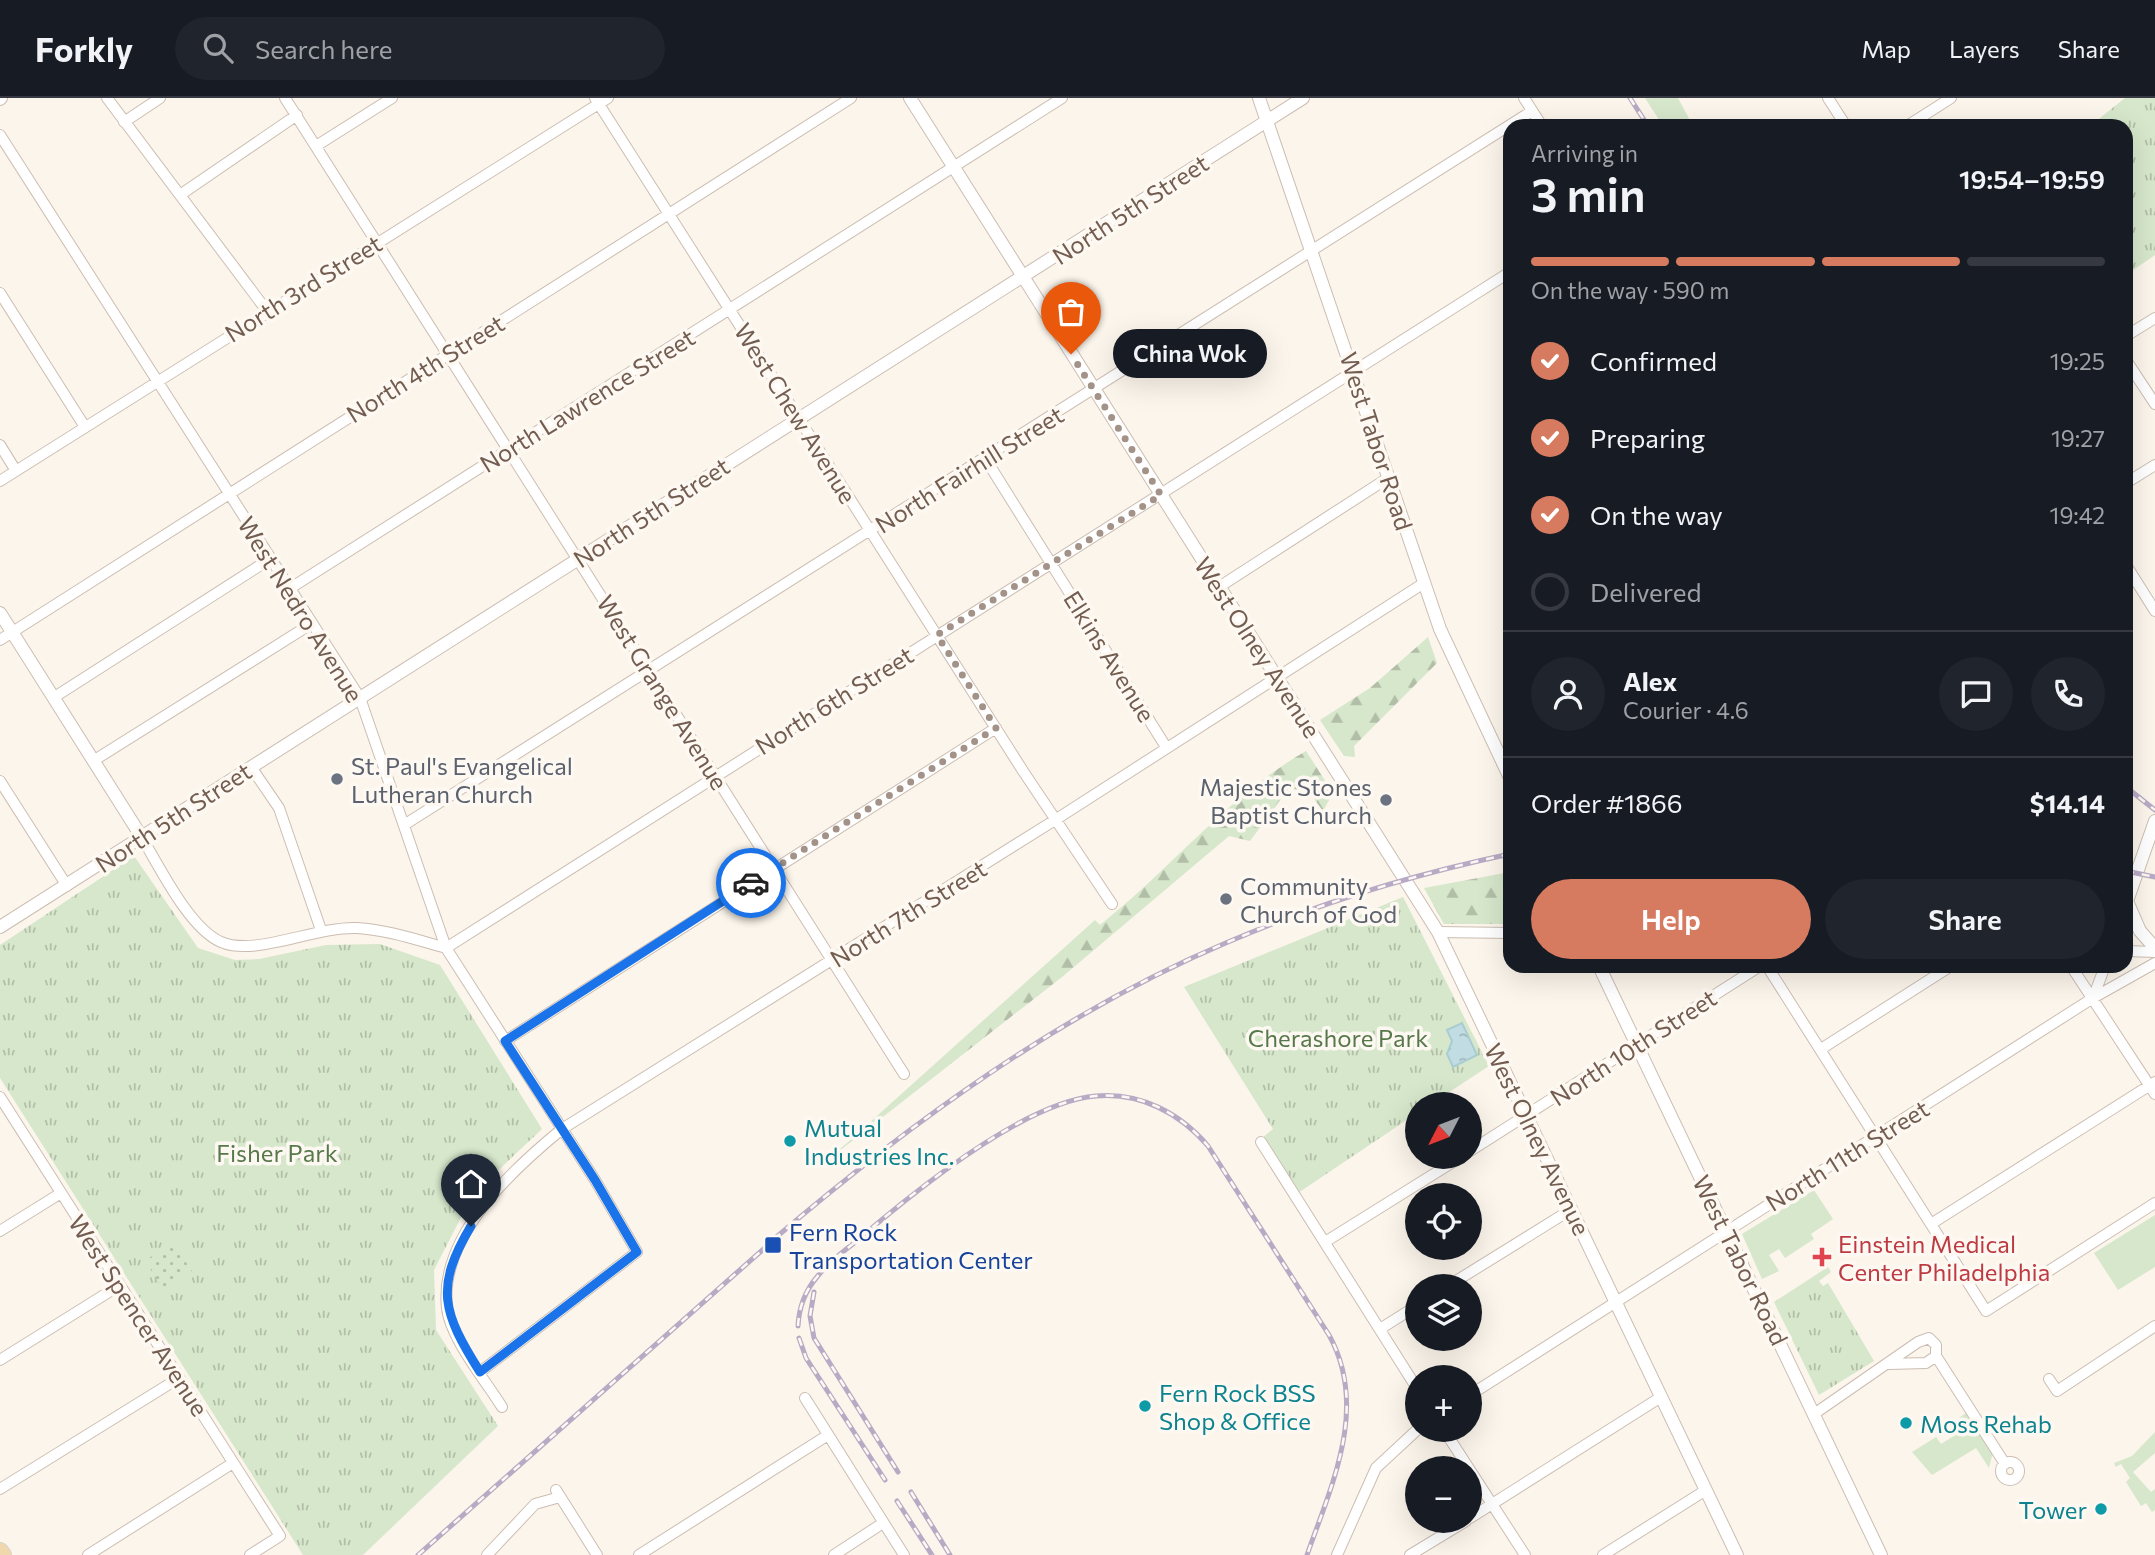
<!DOCTYPE html>
<meta charset="utf-8">
<style>
:root{--surface:#171b24;--page:#20242c;--text:#f1f3f6;--muted:#9ea1a6;--line:#363941;--accent:#d67b5f}
body{margin:0;font-family:Commissioner,sans-serif;background:var(--page);color:var(--text);height:100vh;display:flex;flex-direction:column;font-size:26px;white-space:nowrap}
*{box-sizing:border-box;margin:0}
p{font-size:23px;color:var(--muted)}
.icon{flex:none;width:38px;height:38px;fill:none;stroke:currentColor;stroke-width:2;stroke-linecap:round;stroke-linejoin:round}
.map{position:relative;flex:1;overflow:hidden}
.panel{position:absolute;left:1503px;top:21px;width:630px;height:854px;display:flex;flex-direction:column;background:var(--surface);border-radius:21px;box-shadow:0 7px 28px #0002}
.panel>*{flex:none}
.needle{width:46px;rotate:228deg}
.tools{position:absolute;left:1405px;top:994px;display:grid;gap:14px}
.tools a{display:grid;place-items:center;width:77px;height:77px;border-radius:50%;background:var(--surface);box-shadow:0 7px 28px #0002;font-size:35px}
.pin{position:absolute;display:grid;place-items:center;width:60px;height:60px;color:#fff;margin:-72px -30px;border-radius:50% 50% 50% 0;rotate:-45deg;box-shadow:0 0 7px #0007}
.pin .icon{rotate:45deg}
.courier{position:absolute;display:grid;place-items:center;width:70px;height:70px;margin:-35px;border:5px solid #1a73e8;border-radius:50%;background:#fff;color:#222;box-shadow:0 2px 9px #0007}
.bubble{position:absolute;height:49px;border-radius:24px;background:var(--surface);box-shadow:0 7px 28px #0002;font-size:23px;font-weight:600;line-height:49px;text-align:center}
.overview em{font-style:normal;font-weight:600}
.overview div{display:flex;flex-direction:column-reverse}
.overview{display:flex;align-items:center;justify-content:space-between;height:119px;padding:0 28px}
h1{font-size:46px;font-weight:600;line-height:52px}
.bar{display:grid;grid-template-columns:repeat(4,1fr);gap:10px 7px;align-content:center;height:84px;padding:0 28px}
.bar i{height:9px;border-radius:5px;background:var(--line)}
.bar .selected{background:var(--accent)}
.bar p{grid-column:span 4}
.line{display:flex;align-items:center;gap:18px;padding:0 28px;border-top:2px solid var(--line)}
.line div{flex:1}
.round{display:grid;place-items:center;flex:none;width:74px;height:74px;border-radius:37px;background:var(--page)}
ol{padding:0 28px;list-style:none}
li{display:flex;align-items:center;gap:21px;height:77px}
li p{margin-inline-start:auto}
li .icon{padding:7px;border-radius:50%;background:var(--accent);color:#fff;stroke-width:4}
li:last-child{color:var(--muted)}
li i{width:38px;height:38px;border:4px solid var(--line);border-radius:50%}
.cta{display:flex;gap:14px;margin-top:auto;padding:14px 28px}
.cta a{flex:1;height:80px;border-radius:42px;background:var(--accent);color:#fff;font-size:28px;font-weight:600;line-height:80px;text-align:center}
.cta a+a{background:var(--page);color:var(--text)}
header{display:flex;align-items:center;gap:42px;box-sizing:border-box;height:98px;padding:0 35px;background:var(--surface);border-bottom:2px solid var(--line)}
header strong{font-size:33px}
nav{display:flex;gap:38px;margin-inline-start:auto;font-size:24px}
.search{width:490px;height:63px;background:var(--page);display:flex;align-items:center;gap:18px;box-sizing:border-box;padding:0 24px;border-radius:38px;color:var(--muted);font-size:26px}
.map>svg:first-child{display:block}
</style>
<header>
<strong>Forkly</strong>
<div class="search"><svg class="icon" aria-label="search" viewBox="0 0 24 24"><circle cx="10" cy="10" r="6"/><path d="M15 15l6 6"/></svg>Search here</div>
<nav><a>Map</a><a>Layers</a><a>Share</a></nav>
</header>
<div class="map">
<svg width="2155" height="1457" viewBox="0 0 2155 1457">
<defs>
<pattern id="forest-firs" width="22" height="20" patternUnits="userSpaceOnUse" patternTransform="scale(1.75)"><rect width="22" height="20" fill="#d6e7cb"/><path d="M5 1l3.5 6h-7zM16 11l3.5 6h-7z" fill="#b2bea7"/></pattern>
<pattern id="park-tufts" width="24" height="20" patternUnits="userSpaceOnUse" patternTransform="scale(1.75)"><rect width="24" height="20" fill="#d6e7cb"/><path d="M3 7l-1-3M5 7V3M7 7l1-3M15 17l-1-3M17 17v-4M19 17l1-3" fill="none" stroke="#b2bea7"/></pattern>
<pattern id="garden-dots" width="8" height="8" patternUnits="userSpaceOnUse" patternTransform="scale(1.75)"><rect width="8" height="8" fill="#d6e7cb"/><path d="M2 2h.1M6 6h.1" fill="none" stroke="#b2bea7" stroke-width="1.8" stroke-linecap="round"/></pattern>
<pattern id="water-ripples" width="26" height="14" patternUnits="userSpaceOnUse" patternTransform="scale(1.75)"><rect width="26" height="14" fill="#c1dde3"/><path d="M2 4q2-2 4 0t4 0M15 11q2-2 4 0t4 0" fill="none" stroke="#a1b6ba"/></pattern>
</defs>
<rect width="100%" height="100%" fill="#fbf5eb"/>
<path fill="#d6e7cb" d="M 1645,0 L 1678,0 L 1693,28 L 1663,28 Z
M 1814,1092 L 1833,1121 L 1811,1136 L 1814,1141 L 1785,1160 L 1779,1151 L 1769,1157 L 1779,1173 L 1762,1181 L 1742,1136 Z
M 2155,1117 L 2155,1169 L 2118,1192 L 2094,1155 Z
M 1967,1314 L 1993,1354 L 1989,1370 L 1976,1350 L 1932,1377 L 1912,1354 L 1936,1339 L 1941,1346 L 1965,1331 L 1959,1320 Z
M 2155,1334 L 2155,1355 L 2133,1374 L 2151,1394 L 2155,1391 L 2155,1412 L 2152,1414 L 2146,1405 L 2141,1408 L 2126,1384 L 2130,1380 L 2121,1366 L 2116,1369 L 2114,1365 L 2132,1358 Z"/>
<path fill="url(#forest-firs)" d="M 1428,539 L 1437,565 L 1354,648 L 1355,659 L 1344,658 L 1320,622 L 1370,590 Z
M 1306,653 L 1333,695 L 1323,713 L 1309,694 L 1289,690 L 1250,743 L 1229,738 L 1062,879 L 829,1061 L 1095,822 L 1100,827 C 1170,772 1229,697 1306,653 Z
M 1510,774 L 1510,826 L 1444,826 L 1424,790 Z"/>
<path fill="url(#park-tufts)" d="M 2125,0 L 2155,0 L 2155,157 L 2132,173 L 2126,164 L 2126,28 L 2090,28 Z
M 134,758 L 198,850 L 235,862 L 259,861 L 326,847 L 380,846 L 440,867 L 542,1031 L 473,1096 L 434,1172 L 436,1232 L 498,1328 L 363,1457 L 303,1457 L 0,980 L 0,847 Z
M 1403,799 L 1489,968 L 1431,1006 L 1418,1006 L 1417,1015 L 1298,1095 L 1261,1041 L 1273,1031 L 1184,889 Z
M 1828,1169 L 1831,1174 L 1819,1183 L 1823,1188 L 1828,1185 L 1874,1263 L 1819,1297 L 1774,1204 Z"/>
<path fill="url(#garden-dots)" d="M 172,1144 L 192,1173 L 164,1192 L 145,1163 Z"/>
<path fill="url(#water-ripples)" stroke="#a9ccd3" stroke-width="2" d="M 1462,925 L 1477,957 L 1453,969 L 1447,956 L 1452,943 L 1447,932 Z"/>
<g fill="none" stroke-linecap="round" stroke-linejoin="round">
<g stroke="#ccbdb2" stroke-width="12">
<path id="minor" d="M 107,0 L 267,213
M 285,0 L 904,976
M 595,0 L 1023,673 L 1112,806
M 1524,0 L 1542,28
M 1828,0 L 1846,28
M 124,24 L 160,0
M 1907,28 L 1951,0
M 0,37 L 360,600 L 446,850 L 595,1082 L 637,1154 L 480,1274
M 316,48 L 392,0
M 180,97 L 297,17
M 0,195 L 85,329
M 2126,238 L 2155,220
M 2126,262 L 2155,306
M 0,347 L 16,373
M 985,360 L 1166,649
M 0,383 L 608,0
M 2126,385 L 2155,367
M 2126,467 L 2155,513
M 1219,489 L 1388,380
M 289,491 L 1062,0
M 0,542 L 851,0
M 53,600 L 270,461
M 93,663 L 311,526
M 251,669 L 279,710 L 321,832
M 0,683 L 67,788
M 404,727 L 1532,13
M 141,738 C 159,768 189,830 221,844 C 255,859 316,828 357,830 C 388,832 417,842 446,850 L 1510,174
M 1438,834 L 1510,835
M 2126,853 L 2155,854
M 1767,868 L 1986,1213 L 2155,1105
M 2071,868 L 2155,996
M 2093,900 L 2105,868
M 505,943 L 996,630
M 1821,951 L 1951,868
M 0,999 L 280,1438 L 250,1457
M 1261,1044 L 1418,1292
M 1470,1053 L 1760,868
M 1931,1126 L 2155,984
M 0,1133 L 61,1095
M 1325,1144 L 1461,1059
M 1448,1188 L 1572,1111
M 1380,1231 L 1418,1207
M 1936,1258 L 2005,1366
M 0,1262 L 120,1187
M 2049,1281 L 2057,1293 L 2155,1228
M 1470,1297 L 2093,900 L 2155,865
M 805,1300 L 904,1457
M 502,1309 C 486,1283 450,1240 447,1210 C 439,1138 512,1072 562,1031 L 1055,722 L 1424,485
M 1814,1316 L 1918,1244 L 1929,1240 L 1936,1247 L 1936,1258 L 1926,1265 L 1889,1266
M 1444,1332 L 1525,1457
M2001 1373a9 9 0 1 1 18 0a9 9 0 1 1-18 0Z
M 0,1391 L 179,1280
M 556,1392 L 597,1457
M 1470,1420 L 1661,1299
M 88,1457 L 233,1365
M 487,1457 L 535,1406 L 560,1399
M 639,1457 L 828,1337
M 834,1457 L 883,1425
M 1337,1457 L 1376,1370 L 1418,1331
M 1410,1457 L 1466,1423
M 1603,1457 L 1706,1392"/>
</g>
<g stroke="#ccbdb2" stroke-width="14">
<path id="tertiary" d="M 910,0 L 1438,834 L 1737,1457
M 1259,0 L 1440,531 L 1510,680
M 0,1 L 1,0
M 0,515 L 141,738
M 2127,803 L 2140,833 L 2155,850
M 2126,806 L 2155,723
M 0,829 L 1303,0
M 1599,868 L 1881,1457"/>
</g>
<g stroke="#d8d2ce" stroke-width="18">
<path id="primary" d="M 0,1453 L 3,1457"/>
</g>
<use href="#minor" stroke="#fff" stroke-width="10"/>
<use href="#tertiary" stroke="#fff" stroke-width="12"/>
<use href="#primary" stroke="#f1d8ac" stroke-width="16"/>
<g stroke="#b8aac4" stroke-width="5">
<path id="rail" d="M 1630,0 L 1648,28
M 2126,689 L 2155,712
M 2126,773 L 2155,779
M 774,1141 C 910,1025 1062,914 1228,844 C 1317,806 1415,776 1510,756
M 814,1194 L 810,1218 L 814,1240 L 898,1374
M 798,1228 C 799,1209 805,1193 817,1179 C 828,1164 846,1152 860,1140 C 915,1093 1024,1004 1096,998 C 1140,994 1180,1015 1208,1048 L 1329,1237 C 1369,1309 1332,1386 1307,1457
M 799,1240 L 806,1260 L 885,1382
M 911,1394 L 950,1457
M 897,1403 L 932,1457
M 418,1457 L 768,1147"/>
</g>
<use href="#rail" stroke="#fdf9f2" stroke-width="2.5" stroke-dasharray="8" stroke-linecap="butt"/>
</g>
<g fill="none" stroke-linecap="round" stroke-linejoin="round">
<path stroke="#a39287" stroke-width="7" stroke-dasharray="0 12.6" d="M 751,785 L 996,630 L 937,537 L 1161,397 L 1071,256"/>
<path stroke="#1a73e8" stroke-width="9" d="M 471,1128 C 434,1190 443,1215 480,1274 L 637,1154 L 595,1082 L 505,943 L 751,785"/>
</g>
<g fill="#6b7280" stroke="#fdf9f2" stroke-width="2.5">
<circle cx="337" cy="681" r="7"/>
<circle cx="1386" cy="702" r="7"/>
<circle cx="1226" cy="801" r="7"/>
</g>
<g fill="#0f9aa8" stroke="#fdf9f2" stroke-width="2.5">
<circle cx="790" cy="1043" r="7"/>
<circle cx="1145" cy="1308" r="7"/>
<circle cx="1906" cy="1325" r="7"/>
<circle cx="2101" cy="1411" r="7"/>
</g>
<rect fill="#1a4fb4" stroke="#fdf9f2" stroke-width="2.5" x="764" y="1138" width="18" height="18" rx="3.5"/>
<path fill="#e0444e" stroke="#fdf9f2" stroke-width="2.5" d="M1818.5 1148.5h7v7h7v7h-7v7h-7v-7h-7v-7h7z"/>
<g text-anchor="middle" dominant-baseline="central" stroke-width="7" stroke-linejoin="round" paint-order="stroke">
<g font-size="24" fill="#735d51" stroke="#fdf9f2">
<text transform="translate(1130 111) rotate(-33)">North 5th Street</text>
<text transform="translate(303 190) rotate(-32)">North 3rd Street</text>
<text transform="translate(425 270) rotate(-32)">North 4th Street</text>
<text transform="translate(587 302) rotate(-32)">North Lawrence Street</text>
<text transform="translate(796 315) rotate(58)">West Chew Avenue</text>
<text transform="translate(1377 343) rotate(72)">West Tabor Road</text>
<text transform="translate(969 371) rotate(-32)">North Fairhill Street</text>
<text transform="translate(651 414) rotate(-33)">North 5th Street</text>
<text transform="translate(301 511) rotate(58)">West Nedro Avenue</text>
<text transform="translate(1258 549) rotate(57)">West Olney Avenue</text>
<text transform="translate(1110 558) rotate(58)">Elkins Avenue</text>
<text transform="translate(663 594) rotate(58)">West Grange Avenue</text>
<text transform="translate(834 602) rotate(-32)">North 6th Street</text>
<text transform="translate(173 719) rotate(-33)">North 5th Street</text>
<text transform="translate(908 815) rotate(-32)">North 7th Street</text>
<text transform="translate(1633 949) rotate(-33)">North 10th Street</text>
<text transform="translate(1538 1041) rotate(64)">West Olney Avenue</text>
<text transform="translate(1847 1057) rotate(-32)">North 11th Street</text>
<text transform="translate(1741 1162) rotate(64)">West Tabor Road</text>
<text transform="translate(139 1217) rotate(57)">West Spencer Avenue</text>
</g>
<g font-size="24" fill="#5b616d" stroke="#fdf9f2" text-anchor="start">
<text x="351" y="667">St. Paul's Evangelical<tspan x="351" dy="28">Lutheran Church</tspan></text>
<text x="1372" y="688" text-anchor="end">Majestic Stones<tspan x="1372" dy="28">Baptist Church</tspan></text>
<text x="1240" y="787">Community<tspan x="1240" dy="28">Church of God</tspan></text>
</g>
<g font-size="24" fill="#57784a" stroke="#fdf9f2">
<text x="1338" y="939">Cherashore Park</text>
<text x="277" y="1054">Fisher Park</text>
</g>
<g font-size="24" fill="#0d838f" stroke="#fdf9f2" text-anchor="start">
<text x="804" y="1029">Mutual<tspan x="804" dy="28">Industries Inc.</tspan></text>
<text x="1159" y="1294">Fern Rock BSS<tspan x="1159" dy="28">Shop &amp; Office</tspan></text>
<text x="1920" y="1325">Moss Rehab</text>
<text x="2087" y="1411" text-anchor="end">Tower</text>
</g>
<g font-size="24" fill="#164399" stroke="#fdf9f2" text-anchor="start">
<text x="789" y="1133">Fern Rock<tspan x="789" dy="28">Transportation Center</tspan></text>
</g>
<g font-size="24" fill="#be3a42" stroke="#fdf9f2" text-anchor="start">
<text x="1838" y="1145">Einstein Medical<tspan x="1838" dy="28">Center Philadelphia</tspan></text>
</g>
</g>
</svg>
<div class="tools">
<a><svg class="needle" viewBox="-14 -14 28 28"><path d="M0-13l5 13h-10z" fill="#e53935"/><path d="M0 13l5-13h-10z" fill="#9ea1a6"/></svg></a>
<a><svg class="icon" aria-label="locate" viewBox="0 0 24 24"><circle cx="12" cy="12" r="6"/><path d="M12 2v4M12 18v4M2 12h4M18 12h4"/></svg></a>
<a><svg class="icon" aria-label="layers" viewBox="0 0 24 24"><path d="M12 4l9 5-9 5-9-5zM3 14l9 5 9-5"/></svg></a>
<a>+</a>
<a>−</a>
</div>
<div class="pin" style="left:1071px;top:256px;background:#ea580c"><svg class="icon" aria-label="bag" viewBox="0 0 24 24"><path d="M5 8h14l-1 12H6zM9 8a3 3 0 0 1 6 0"/></svg></div>
<div class="pin" style="left:471px;top:1128px;background:#1f2937"><svg class="icon" aria-label="home" viewBox="0 0 24 24"><path d="M3 11l9-7 9 7M6 9v11h12V9"/></svg></div>
<div class="courier" style="left:751px;top:785px"><svg class="icon" aria-label="car" viewBox="0 0 24 24"><path d="M5 17H2v-5l4-1 3-4h7l3 4 3 1v5h-3M9 17h6M6 11h13"/><circle cx="7" cy="17" r="2"/><circle cx="17" cy="17" r="2"/></svg></div>
<div class="bubble" style="left:1113px;top:231px;width:154px">China Wok</div>
<section class="panel">
<div class="overview"><div><h1>3 min</h1><p>Arriving in</p></div><em>19:54–19:59</em></div>
<div class="bar"><i class="selected"></i><i class="selected"></i><i class="selected"></i><i></i><p>On the way · 590 m</p></div>
<ol>
<li><svg class="icon" aria-label="check" viewBox="0 0 24 24"><path d="M5 12l5 5 9-10"/></svg>Confirmed<p>19:25</p></li>
<li><svg class="icon" aria-label="check" viewBox="0 0 24 24"><path d="M5 12l5 5 9-10"/></svg>Preparing<p>19:27</p></li>
<li><svg class="icon" aria-label="check" viewBox="0 0 24 24"><path d="M5 12l5 5 9-10"/></svg>On the way<p>19:42</p></li>
<li><i></i>Delivered</li>
</ol>
<div class="line" style="height:126px"><a class="round"><svg class="icon" aria-label="person" viewBox="0 0 24 24"><circle cx="12" cy="8" r="4"/><path d="M4 21q1-7 8-7t8 7"/></svg></a><div><b>Alex</b><p>Courier · 4.6</p></div><a class="round"><svg class="icon" aria-label="chat" viewBox="0 0 24 24"><path d="M4 5h16v11H9l-5 4z"/></svg></a><a class="round"><svg class="icon" aria-label="phone" viewBox="0 0 24 24"><path d="M5 4h4l2 5-3 2q2 4 5 5l2-3 5 2v4C11 20 4 13 5 4z"/></svg></a></div>
<div class="line" style="height:91px"><div>Order #1866</div><b>$14.14</b></div>
<div class="cta"><a>Help</a><a>Share</a></div>
</section>
</div>
